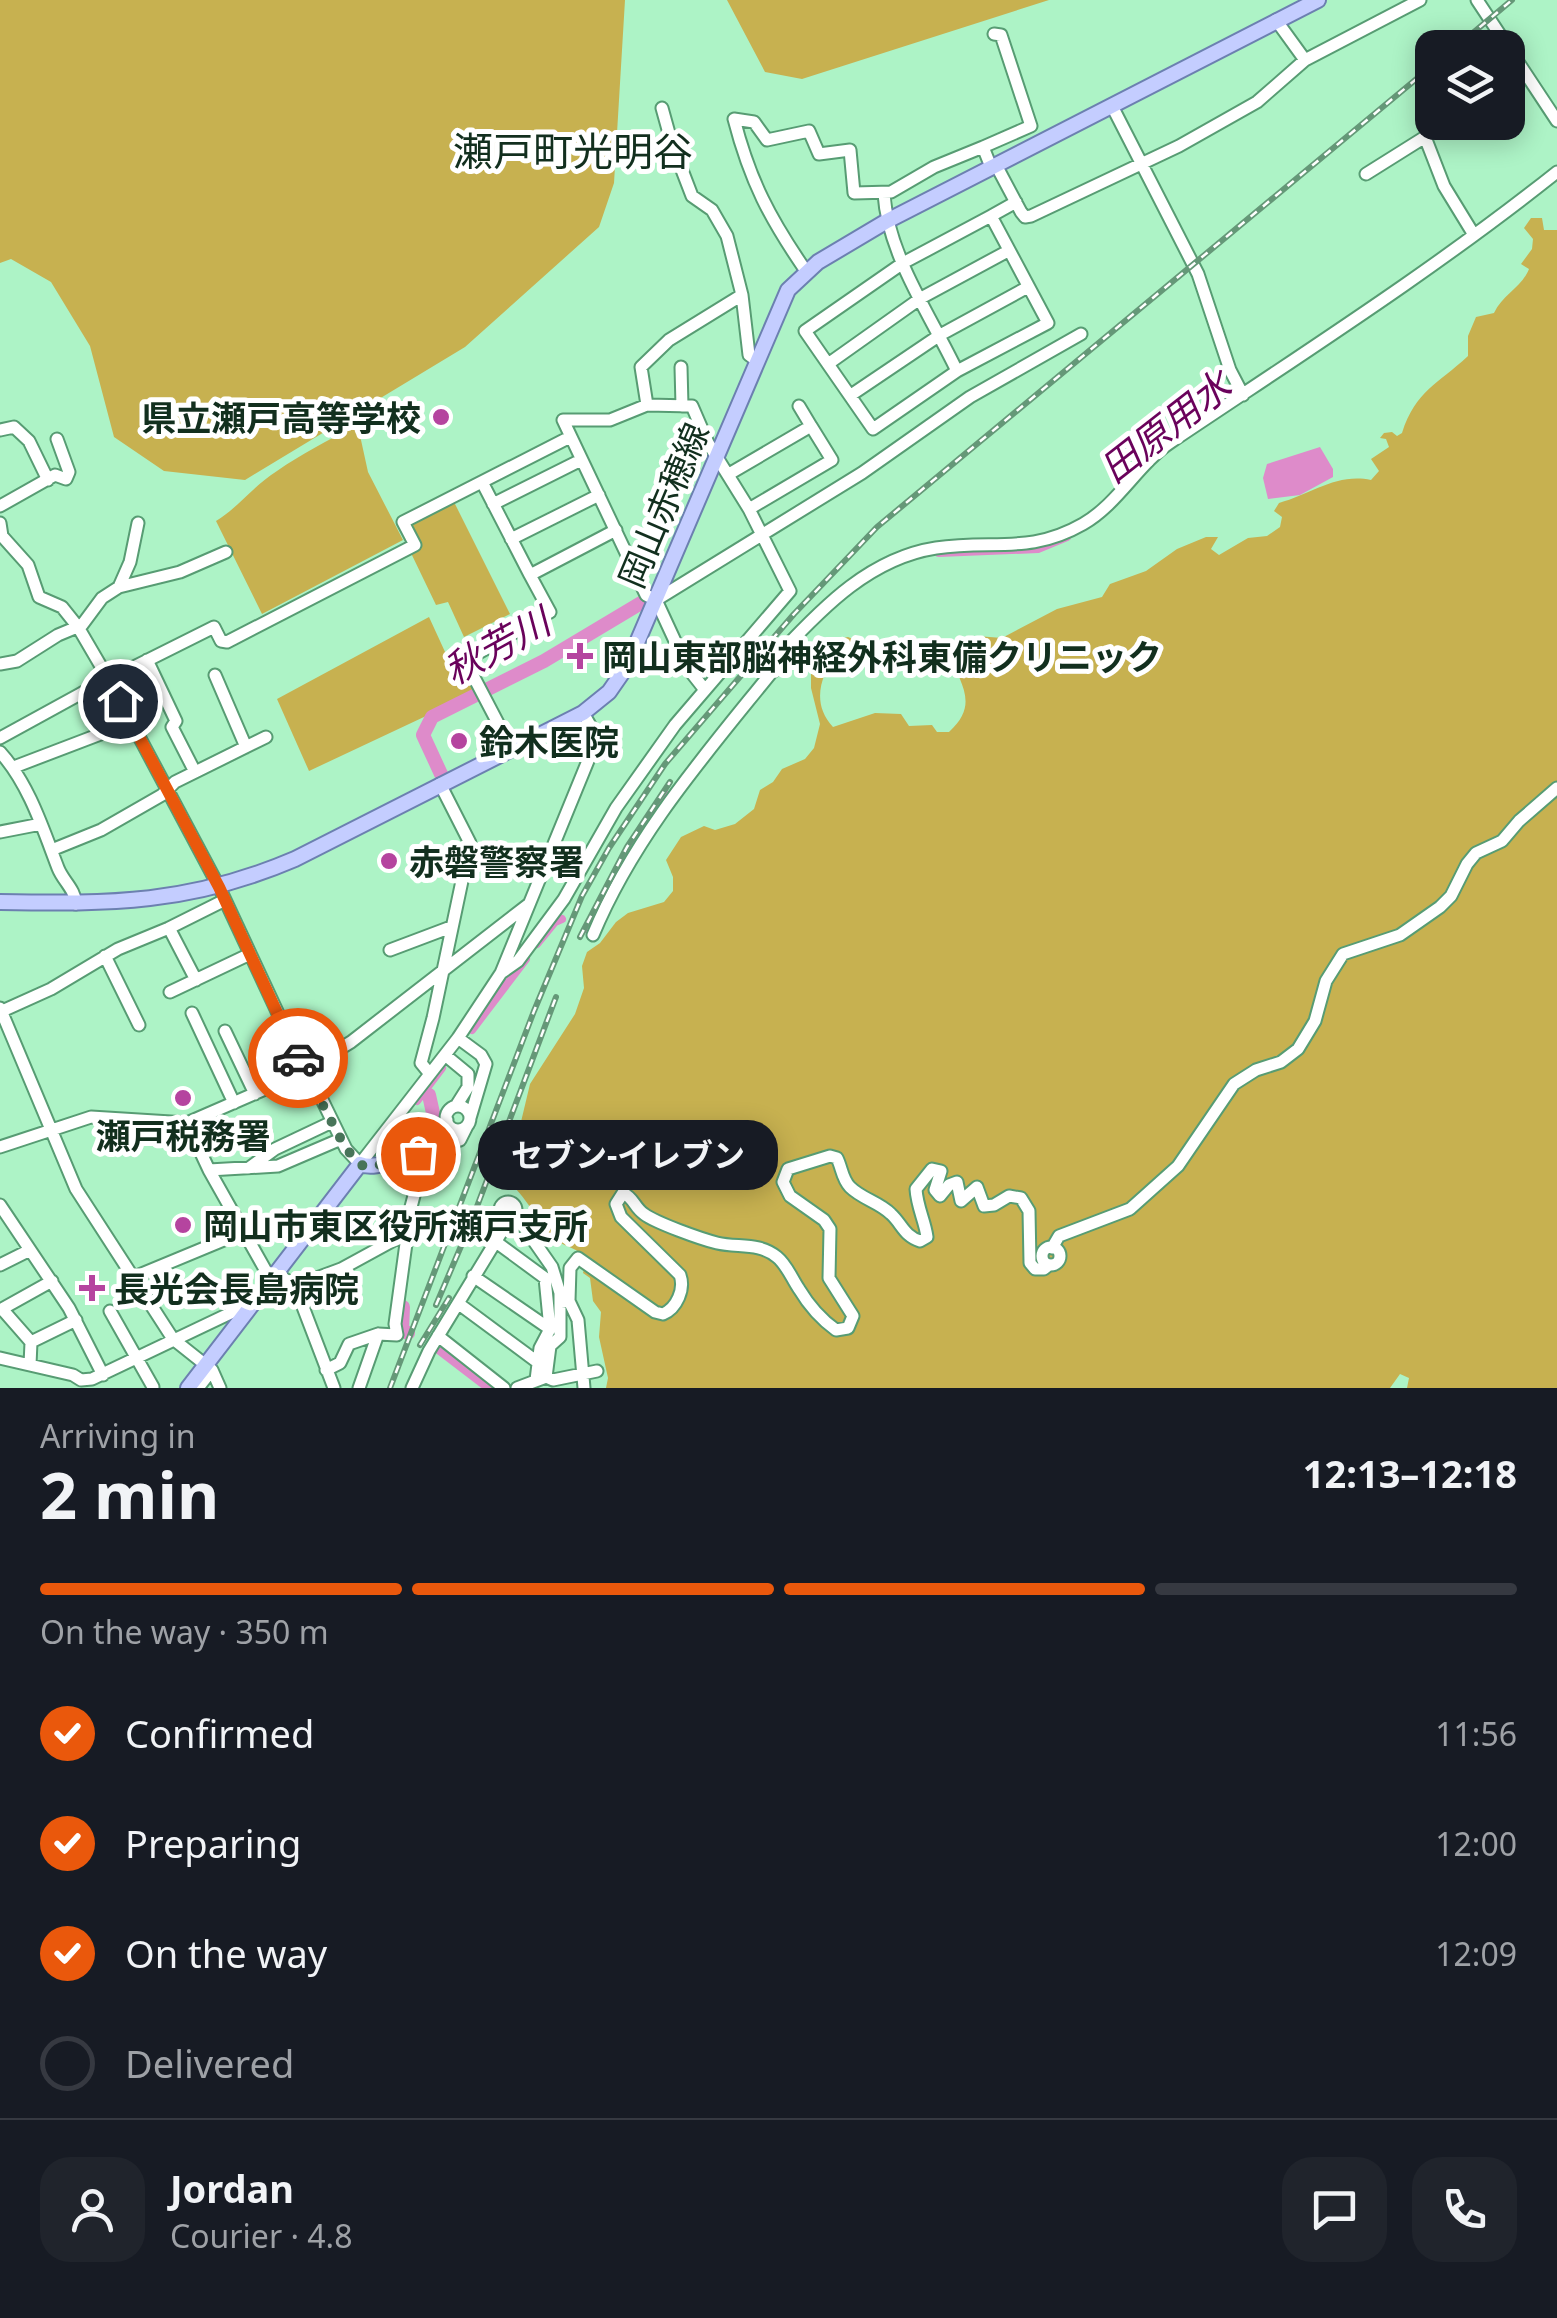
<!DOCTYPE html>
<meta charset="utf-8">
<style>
:root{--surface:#171b24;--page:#20242c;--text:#f1f3f6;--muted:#9ea1a6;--line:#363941;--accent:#ea580c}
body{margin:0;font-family:"Noto Sans","Noto Sans JP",sans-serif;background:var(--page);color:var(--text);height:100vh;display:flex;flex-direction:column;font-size:38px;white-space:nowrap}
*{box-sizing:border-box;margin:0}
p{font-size:32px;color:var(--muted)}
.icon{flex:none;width:55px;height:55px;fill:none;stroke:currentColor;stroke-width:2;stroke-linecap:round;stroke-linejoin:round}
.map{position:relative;height:1388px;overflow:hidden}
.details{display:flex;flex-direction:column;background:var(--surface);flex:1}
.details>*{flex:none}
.tools{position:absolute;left:1415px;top:30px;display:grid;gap:20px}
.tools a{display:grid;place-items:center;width:110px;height:110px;border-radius:20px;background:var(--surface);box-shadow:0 5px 25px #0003;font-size:50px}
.pin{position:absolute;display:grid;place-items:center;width:85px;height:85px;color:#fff;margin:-42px;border:5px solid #fff;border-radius:50%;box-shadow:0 2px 10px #0007}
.courier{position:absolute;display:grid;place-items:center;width:100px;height:100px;margin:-50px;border:8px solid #ea580c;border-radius:50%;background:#fff;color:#222;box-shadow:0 2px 12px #0007}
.bubble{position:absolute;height:70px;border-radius:30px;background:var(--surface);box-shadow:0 5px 25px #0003;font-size:32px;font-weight:700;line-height:70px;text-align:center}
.headline em{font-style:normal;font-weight:700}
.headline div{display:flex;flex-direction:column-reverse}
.headline{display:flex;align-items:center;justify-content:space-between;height:170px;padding:0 40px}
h1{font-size:65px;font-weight:700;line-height:75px}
.bar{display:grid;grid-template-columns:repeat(4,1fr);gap:15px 10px;align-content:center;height:120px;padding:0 40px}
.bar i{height:12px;border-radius:8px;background:var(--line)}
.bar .on{background:var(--accent)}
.bar p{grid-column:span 4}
.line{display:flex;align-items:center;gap:25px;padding:0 40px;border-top:2px solid var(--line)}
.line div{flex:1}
.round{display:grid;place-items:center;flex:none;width:105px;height:105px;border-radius:30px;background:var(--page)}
ol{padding:0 40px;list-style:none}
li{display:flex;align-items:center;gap:30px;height:110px}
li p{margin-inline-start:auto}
li .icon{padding:10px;border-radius:50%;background:var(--accent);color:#fff;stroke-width:4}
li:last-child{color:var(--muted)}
li i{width:55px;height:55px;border:5px solid var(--line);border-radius:50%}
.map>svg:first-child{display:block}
</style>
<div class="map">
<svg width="1557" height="1388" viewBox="0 0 1557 1388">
<rect width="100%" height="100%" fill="#adf3c6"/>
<path fill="#c7b150" d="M 0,0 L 625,0 L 614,183 L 599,227 L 465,347 L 245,480 L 164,471 L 114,437 L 90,346 L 51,282 L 11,259 L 0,263 Z
M 727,0 L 1049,0 L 802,79 L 765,72 Z
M 1531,218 L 1542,218 L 1544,230 L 1557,230 L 1557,1388 L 1407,1388 L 1409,1378 L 1400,1374 L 1390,1388 L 606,1388 L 608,1378 L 599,1337 L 601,1312 L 593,1301 L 590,1278 L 583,1273 L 587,1257 C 577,1249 567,1247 557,1241 C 546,1233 528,1201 515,1188 L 520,1126 L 530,1084 L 575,1014 L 584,988 L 582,966 L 587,952 L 600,943 L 616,922 L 628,913 L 664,902 L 673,891 L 673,877 L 666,860 L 681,837 L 704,826 L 715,830 L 735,824 L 754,809 L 760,790 L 773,782 L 782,769 L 805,759 L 814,748 L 820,724 L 811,688 L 811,673 L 839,639 L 848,637 C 870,646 878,662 898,643 L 908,648 L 907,653 L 884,665 L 860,652 L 837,655 C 819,676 812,705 833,727 L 875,713 L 901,714 L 909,726 L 932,725 L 937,732 L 949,732 C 980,704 960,684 949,653 L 967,647 L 977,636 L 1002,638 L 1057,609 L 1102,597 L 1110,584 L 1146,571 L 1177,549 L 1206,537 L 1218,537 L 1211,549 L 1219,555 L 1248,538 L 1267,536 L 1280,527 L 1282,517 L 1274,511 L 1279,503 C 1312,494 1336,473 1371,480 L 1379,471 L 1371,459 L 1389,447 L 1386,439 L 1380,438 L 1384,433 L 1392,432 L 1397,436 L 1402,433 C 1416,390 1437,385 1468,356 L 1468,336 L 1476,317 L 1494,313 C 1503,294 1522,287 1529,269 L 1521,264 L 1532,249 L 1533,239 L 1524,228 Z
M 354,426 L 361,440 L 368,472 L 403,540 L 262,614 L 216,521 C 239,507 253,486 277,471 C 301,454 328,441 354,426 Z
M 454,502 L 510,614 L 464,637 L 448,602 L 436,605 L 410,551 L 421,545 L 412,523 Z
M 429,617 L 446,654 L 454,651 L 475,693 L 309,771 L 277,699 Z"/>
<path fill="#de8bca" d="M 1320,447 L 1333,469 L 1333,477 L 1300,495 L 1268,499 L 1263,478 L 1267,464 Z"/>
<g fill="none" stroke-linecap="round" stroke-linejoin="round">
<path stroke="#de8bca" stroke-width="8" d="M 939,553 L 1038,549 L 1067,537
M 588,930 L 631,848 L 668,795
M 537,944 L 555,922 L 562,919
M 472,1030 L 526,959
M 417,1101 L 442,1068"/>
<path stroke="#de8bca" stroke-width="14" d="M 441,774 L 423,735 L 432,717 L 544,661 L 646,600
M 428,1163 L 433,1113 L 429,1095
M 403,1307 L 402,1330 L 408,1333
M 438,1346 L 493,1388"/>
<g stroke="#579c73" stroke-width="15">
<path id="minor" d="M 1477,0 L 1557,121
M 1276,20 L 1305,60
M 1112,106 L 1198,274 L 1230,370 L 1243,395
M 662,108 L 672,144 L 692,196 L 712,210 L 727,236 L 742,295
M 983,147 L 1031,126 L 1001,35 L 994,34
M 996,165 L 1021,212 L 1025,217 L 1031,216 L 1179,146 L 1257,102 L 1305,60 L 1420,0
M 1366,174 L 1425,137 L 1444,186 L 1474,235
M 884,194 C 888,255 931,316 957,371
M 991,216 L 1048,323 L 957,371 L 873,429 L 805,331 L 903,263 Z
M 991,216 L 1016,202
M 806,271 C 770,219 750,181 734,119 L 754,122 L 767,140 L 809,131 L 819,154 L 850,150 L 854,193 L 891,192 L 934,167 L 983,147 L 991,167
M 828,364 L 921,298 L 1008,251
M 681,367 L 682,406
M 851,395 L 940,335 L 1028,287
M 799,406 L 811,426
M 0,430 L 14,427 L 29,441 L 48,480
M 729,474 L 811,426 L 832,460 L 749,509
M 482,482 L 530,575 L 616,530
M 493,504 L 581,460
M 0,506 L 55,475 L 66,479 L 69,472 L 57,439
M 0,523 L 2,536 L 28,565 L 39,597 L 62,607 L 78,627 L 109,680 L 219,887 L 302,1065 L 310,1075 L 346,1149 L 360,1164 L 458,1038 L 501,973 L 592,751 L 594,732 L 583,713
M 511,539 L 599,495
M 119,587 L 130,562 L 138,523
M 656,600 L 862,473 L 970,397 L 1081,334
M 748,640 L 781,652
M 147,660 L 176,721 L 172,727 L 195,772
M 0,664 L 17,661 L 58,635 L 82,625 L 102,598 L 119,587 L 180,572 L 226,552
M 215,675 L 246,747
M 705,690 L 687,667 L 656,600 L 646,595 L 563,420 L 610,420 L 647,405 L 641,367 L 669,340 L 742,295 L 749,355 L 756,360
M 0,738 L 82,693 L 214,627 L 221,641 L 227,642 L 415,545 L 403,522 L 570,437
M 511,748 L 467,664 L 468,659 L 550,612 L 530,575
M 0,752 C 29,784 43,829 58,868 C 63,881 75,889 76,904
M 14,767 L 132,722
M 0,832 L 41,824
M 54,849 L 101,830 L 162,795 L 175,782 L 266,737
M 169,928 L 196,980
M 593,935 C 634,836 705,755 771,673 L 784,663 L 781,652 C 824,606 871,558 936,548 C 992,539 1029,555 1083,524 C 1118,504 1138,464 1171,442 C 1302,354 1434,270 1557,172
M 390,950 L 451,927
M 105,956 L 139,1025
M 501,973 L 518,961 L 564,899 L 616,808 L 675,725 L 790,591 L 749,509 L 708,443 L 692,406 L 647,405
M 170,992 L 250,954
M 0,1008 L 76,1189 L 173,1339 L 212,1370 L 220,1388
M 0,1012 L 51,989 L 118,949 L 169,928 L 225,900
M 192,1013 L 234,1103
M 225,1031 L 255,1094
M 458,1038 L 481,1055 L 486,1064 L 470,1118
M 445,1055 L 468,1074 L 468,1087 L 456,1106
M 430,1074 L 421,1063 L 433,1018 L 470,843 L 440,784
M446 1118a12 12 0 1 1 24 0a12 12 0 1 1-24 0Z
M 447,1120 L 444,1136 L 450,1143 L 460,1140 L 467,1126
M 187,1123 L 209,1170 L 271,1280
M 0,1147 L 91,1117 L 187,1123 L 295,1076 L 351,1042 L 529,904
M 249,1168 L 275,1149 L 332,1122
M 209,1170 L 278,1166 L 341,1139
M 437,1180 L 444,1150
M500 1210a8 8 0 1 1 16 0a8 8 0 1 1-16 0Z
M 0,1205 L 69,1308 L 103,1375
M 515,1214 L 552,1267 L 560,1293 L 560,1337 L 550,1346 L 546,1377 L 517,1388
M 496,1242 L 545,1278 L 550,1329 L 540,1348 L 536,1380
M1042 1256a9 9 0 1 1 18 0a9 9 0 1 1-18 0Z
M 1052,1248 L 1059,1236 L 1130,1209 L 1178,1166 L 1234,1084 L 1256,1070 L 1281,1062 L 1298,1049 L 1315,1021 L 1326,981 L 1343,954 L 1400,935 L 1440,907 L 1451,896 L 1467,864 L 1476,853 L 1502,841 L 1519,821 L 1557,788
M 0,1265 L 30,1250
M 276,1273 L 295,1286 L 334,1388
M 473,1276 L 550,1329
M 132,1278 L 243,1232
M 295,1286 L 341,1269 L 407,1233
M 569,1301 L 578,1320 L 584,1388
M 561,1302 L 569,1301 L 570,1268 L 578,1258 L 655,1312 L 663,1314 C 677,1308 685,1289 680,1275 L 621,1217 L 616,1204 L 623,1193 C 634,1198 634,1207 644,1214 C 656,1223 701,1239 717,1243 C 738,1248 759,1242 777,1257 C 787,1265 792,1279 799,1289 C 808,1304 822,1320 836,1330 L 848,1328 L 853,1316 L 829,1278 L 830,1229 L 824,1220 L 790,1196 L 783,1182 L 788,1169 L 830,1156 L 837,1158 C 842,1168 842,1179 850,1187 C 862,1199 879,1202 891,1214 C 902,1224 904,1236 920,1241 L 927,1237 C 925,1221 917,1207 916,1189 L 932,1169 L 941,1171 L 935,1190 L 940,1196 L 949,1185 L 957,1182 L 961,1201 L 977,1187 L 984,1206 L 994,1205 L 1009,1196 L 1021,1198 L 1029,1211 L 1030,1263 L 1035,1269 L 1044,1269 L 1049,1265
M 459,1304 L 536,1361
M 2,1309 L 31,1342 L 30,1365
M 0,1310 L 52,1281
M 110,1311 L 153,1387
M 438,1336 L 504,1388
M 31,1342 L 76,1320
M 0,1358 L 73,1375 L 81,1380 L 92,1379 L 256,1301
M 326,1370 L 340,1363 L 349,1344 L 378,1334 L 397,1335 L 395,1324 L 411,1207 L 425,1154
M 546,1377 L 553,1380 L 597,1371
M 198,1388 L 212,1370
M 359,1388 L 378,1334
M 412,1388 L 429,1351 L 510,1218"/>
</g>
<g stroke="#6c80b0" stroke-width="18">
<path id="major" d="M 0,902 C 111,904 190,904 295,859 L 583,713 L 609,692 L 627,666 L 788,290 L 818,262 L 887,221 L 1318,0
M 188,1388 L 360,1164 C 379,1172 414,1150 443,1156"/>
</g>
<use href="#minor" stroke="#fff" stroke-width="11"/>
<use href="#major" stroke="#c4cdff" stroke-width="14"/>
<g stroke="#659878" stroke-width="6">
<path id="rail" d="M 1455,48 L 1512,0
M 580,937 L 627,847 L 670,782
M 436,1305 L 470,1225 L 556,997
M 420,1345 L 449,1298
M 390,1388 L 534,1011 L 582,896 L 609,848 L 665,764 L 794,614 L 877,527 L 1432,66"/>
</g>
<use href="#rail" stroke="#fff" stroke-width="2.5" stroke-dasharray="8" stroke-linecap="butt"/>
</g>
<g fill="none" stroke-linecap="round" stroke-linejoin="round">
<path stroke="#487459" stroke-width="10" stroke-dasharray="0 18" d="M 298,1058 L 346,1149 L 363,1166 L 372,1167 L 418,1154"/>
<path stroke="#ea580c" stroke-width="12" d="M 120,701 L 219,887 L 298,1058"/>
</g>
<g fill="#b5449f" stroke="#fff" stroke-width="4">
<circle cx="441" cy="417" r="10"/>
<path d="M575 641h10v10h10v10h-10v10h-10v-10h-10v-10h10z"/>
<circle cx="459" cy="741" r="10"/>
<circle cx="389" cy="861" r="10"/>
<circle cx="183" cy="1098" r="10"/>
<circle cx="183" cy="1225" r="10"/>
<path d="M87 1273h10v10h10v10h-10v10h-10v-10h-10v-10h10z"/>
</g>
<g text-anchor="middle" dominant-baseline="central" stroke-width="10" stroke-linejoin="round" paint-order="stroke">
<g font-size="35" font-weight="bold" fill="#122f1e" stroke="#fff" text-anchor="start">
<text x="421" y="417" text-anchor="end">県立瀬戸高等学校</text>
<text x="602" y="656">岡山東部脳神経外科東備クリニック</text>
<text x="479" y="741">鈴木医院</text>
<text x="409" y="861">赤磐警察署</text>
<text x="183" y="1135" text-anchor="middle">瀬戸税務署</text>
<text x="203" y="1225">岡山市東区役所瀬戸支所</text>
<text x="114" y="1288">長光会長島病院</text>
</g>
<g font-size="35" fill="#122f1e" stroke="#fff">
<text transform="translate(663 505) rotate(-67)">岡山赤穂線</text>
</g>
<g font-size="38" font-style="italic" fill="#6a025b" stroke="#fff">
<text transform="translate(1165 426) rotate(-38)">田原用水</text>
<text transform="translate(496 645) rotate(-29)">秋芳川</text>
</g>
<g font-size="40" fill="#122f1e" stroke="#fff">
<text x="573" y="150">瀬戸町光明谷</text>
</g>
</g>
</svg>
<div class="tools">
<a><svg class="icon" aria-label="layers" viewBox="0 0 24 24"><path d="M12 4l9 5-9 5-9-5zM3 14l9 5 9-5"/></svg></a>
</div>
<div class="pin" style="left:418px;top:1154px;background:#ea580c"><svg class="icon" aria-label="bag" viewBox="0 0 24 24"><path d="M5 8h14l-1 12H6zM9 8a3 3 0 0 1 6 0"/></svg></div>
<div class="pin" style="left:120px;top:701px;background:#1f2937"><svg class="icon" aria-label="home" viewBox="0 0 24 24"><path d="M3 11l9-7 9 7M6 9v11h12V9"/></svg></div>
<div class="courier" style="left:298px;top:1058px"><svg class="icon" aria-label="car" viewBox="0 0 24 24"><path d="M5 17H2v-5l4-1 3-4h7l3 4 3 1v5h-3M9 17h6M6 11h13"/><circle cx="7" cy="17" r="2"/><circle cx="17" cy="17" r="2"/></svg></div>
<div class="bubble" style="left:478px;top:1120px;width:300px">セブン-イレブン</div>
</div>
<section class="details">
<div class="headline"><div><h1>2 min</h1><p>Arriving in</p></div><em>12:13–12:18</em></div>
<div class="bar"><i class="on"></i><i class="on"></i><i class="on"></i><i></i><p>On the way · 350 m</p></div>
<ol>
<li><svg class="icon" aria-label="check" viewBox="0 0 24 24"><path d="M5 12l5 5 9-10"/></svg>Confirmed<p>11:56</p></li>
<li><svg class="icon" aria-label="check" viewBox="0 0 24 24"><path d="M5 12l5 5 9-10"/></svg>Preparing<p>12:00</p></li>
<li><svg class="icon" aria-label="check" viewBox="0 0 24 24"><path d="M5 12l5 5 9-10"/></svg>On the way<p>12:09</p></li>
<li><i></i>Delivered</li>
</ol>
<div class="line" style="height:180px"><a class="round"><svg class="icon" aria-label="person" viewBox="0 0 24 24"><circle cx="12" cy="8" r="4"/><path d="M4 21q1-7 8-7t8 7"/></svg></a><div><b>Jordan</b><p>Courier · 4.8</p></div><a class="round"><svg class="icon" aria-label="chat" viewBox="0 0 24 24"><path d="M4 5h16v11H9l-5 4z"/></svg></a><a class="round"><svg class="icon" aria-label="phone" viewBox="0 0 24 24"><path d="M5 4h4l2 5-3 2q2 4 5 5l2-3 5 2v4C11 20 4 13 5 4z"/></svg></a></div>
</section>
